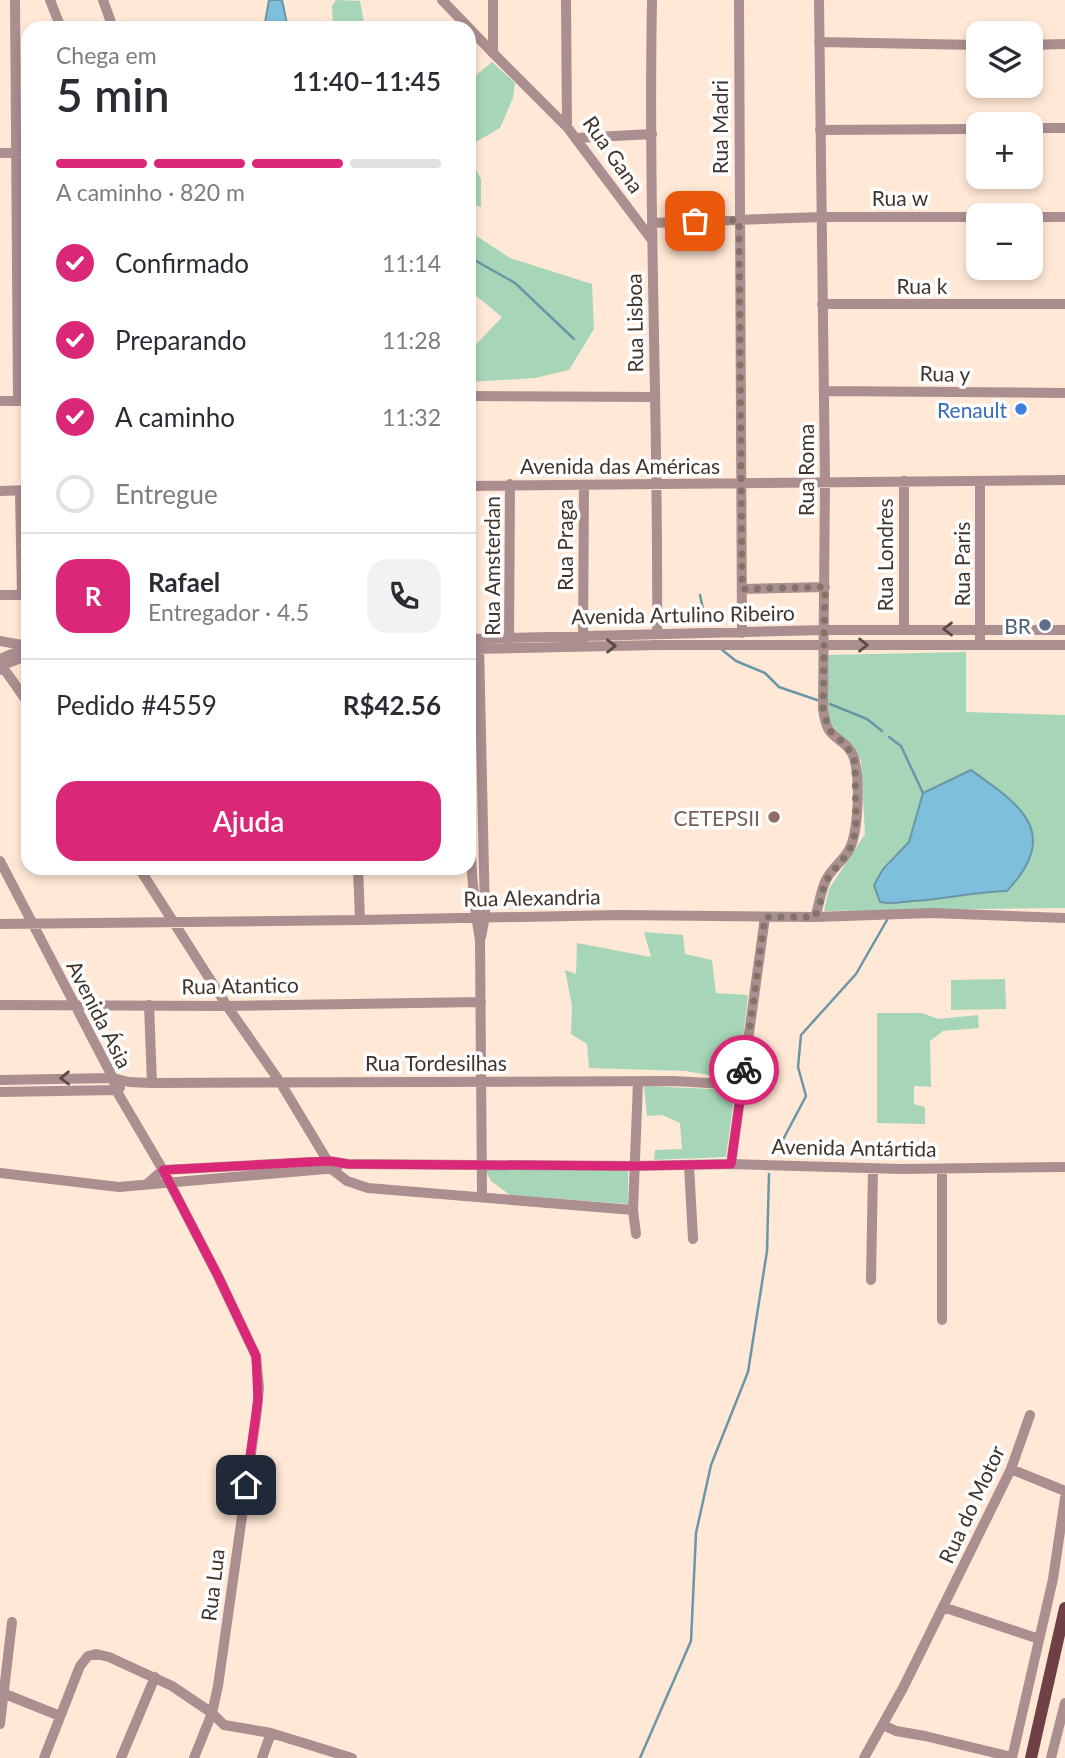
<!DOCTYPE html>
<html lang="pt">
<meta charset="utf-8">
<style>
:root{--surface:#fff;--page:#f2f2f3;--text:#2b2b33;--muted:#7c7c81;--line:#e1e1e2;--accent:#db2777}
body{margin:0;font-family:Lato,sans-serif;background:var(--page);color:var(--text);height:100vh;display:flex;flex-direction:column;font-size:26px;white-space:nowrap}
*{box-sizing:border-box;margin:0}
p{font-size:23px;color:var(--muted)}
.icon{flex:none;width:38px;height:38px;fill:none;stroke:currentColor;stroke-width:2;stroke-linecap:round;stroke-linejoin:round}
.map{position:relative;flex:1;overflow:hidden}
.details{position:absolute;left:21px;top:21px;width:455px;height:854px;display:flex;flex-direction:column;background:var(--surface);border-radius:21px;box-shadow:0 4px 10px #0003}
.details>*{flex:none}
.tools{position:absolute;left:966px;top:21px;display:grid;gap:14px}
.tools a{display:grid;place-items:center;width:77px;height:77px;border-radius:14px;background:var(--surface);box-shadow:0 4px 10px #0003;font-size:35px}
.pin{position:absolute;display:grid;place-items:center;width:60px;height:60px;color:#fff;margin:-30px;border-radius:14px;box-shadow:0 4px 10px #0006}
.courier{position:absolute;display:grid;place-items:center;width:70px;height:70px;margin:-35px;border:5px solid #db2777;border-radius:50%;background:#fff;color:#222;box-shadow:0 2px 9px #0007}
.overview em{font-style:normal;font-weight:600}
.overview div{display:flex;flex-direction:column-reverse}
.overview{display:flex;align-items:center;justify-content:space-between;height:119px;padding:0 35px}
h1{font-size:46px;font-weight:600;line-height:52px}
.bar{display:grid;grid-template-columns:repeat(4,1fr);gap:10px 7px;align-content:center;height:84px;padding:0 35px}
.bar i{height:9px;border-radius:5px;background:var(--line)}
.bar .active{background:var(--accent)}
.bar p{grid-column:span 4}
.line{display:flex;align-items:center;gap:18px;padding:0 35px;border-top:2px solid var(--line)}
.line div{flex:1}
.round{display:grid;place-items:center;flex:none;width:74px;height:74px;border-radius:21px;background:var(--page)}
ol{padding:0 35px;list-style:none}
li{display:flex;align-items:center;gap:21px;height:77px}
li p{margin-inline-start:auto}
li .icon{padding:7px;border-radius:50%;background:var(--accent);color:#fff;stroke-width:4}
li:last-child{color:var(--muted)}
li i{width:38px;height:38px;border:4px solid var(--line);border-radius:50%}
.button{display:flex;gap:14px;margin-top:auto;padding:14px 35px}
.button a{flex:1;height:80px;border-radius:21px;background:var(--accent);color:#fff;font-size:28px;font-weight:600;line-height:80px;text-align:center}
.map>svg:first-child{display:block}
</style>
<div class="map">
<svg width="1065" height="1758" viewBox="0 0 1065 1758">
<rect width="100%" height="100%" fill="#ffe8d6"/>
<path fill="#a6d6b7" d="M 336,0 L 360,1 L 365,28 L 333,28 L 332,6 Z
M 492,62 L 515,83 L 513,98 L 500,128 L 469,146 L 469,81 Z
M 469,157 L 481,179 L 481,207 L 469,204 Z
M 469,231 L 510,258 L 592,284 L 594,329 L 569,370 L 535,378 L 469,382 L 469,352 L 502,317 L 469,290 Z
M 966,652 L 966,712 L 1065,715 L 1065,908 L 824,911 L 829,889 L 865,834 L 861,760 L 823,714 L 827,655 Z
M 644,932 L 683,935 L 685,954 L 712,960 L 716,993 L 748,995 L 738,1080 L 685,1071 L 589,1068 L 587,1044 L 571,1034 L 572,1006 L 565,970 L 576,974 L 577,943 L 651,957 Z
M 1005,979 L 1006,1009 L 951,1010 L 951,980 Z
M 877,1013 L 922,1013 L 938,1019 L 978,1015 L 979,1028 L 943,1031 L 930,1041 L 931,1087 L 914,1086 L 914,1104 L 925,1107 L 925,1124 L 877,1123 Z
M 644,1086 L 735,1090 L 726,1157 L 654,1160 L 655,1150 L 682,1149 L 680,1123 L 662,1115 L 647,1116 Z
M 484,1168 L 628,1170 L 628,1204 L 510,1195 L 491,1181 Z"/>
<path fill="#7ebfdc" stroke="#6b96a7" stroke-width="2" d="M 269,0 L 282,0 L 288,28 L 264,28 Z
M 971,770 C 1022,806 1061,833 1007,891 C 975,892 945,899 913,901 C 901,902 892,905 880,902 L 874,885 L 883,869 L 909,842 L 923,793 Z"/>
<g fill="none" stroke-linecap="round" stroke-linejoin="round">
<path stroke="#6b96a7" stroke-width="2.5" d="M 469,257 L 515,283 L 574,339
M 700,595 L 706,623
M 721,649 L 736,661 L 765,673 L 779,687 L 817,700
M 830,704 L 867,719 L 882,731
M 889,737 L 901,746 L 923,793
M 776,1153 L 806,1096 L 798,1067 L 801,1035 L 856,974 L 887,920
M 640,1758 L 691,1641 L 696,1533 L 711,1465 L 748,1372 L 767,1251 L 769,1174"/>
<path stroke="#ab8e8f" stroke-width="10" d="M 15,0 L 18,401
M 50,0 L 61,28
M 103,0 L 113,28
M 442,0 L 469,28
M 493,0 L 493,53 L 567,127
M 566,0 L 567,127 L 652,240
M 652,0 C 648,215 659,430 657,645
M 739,0 L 742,633
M 469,28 L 493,53
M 819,42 L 978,45
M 1031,45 L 1065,44
M 1031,128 L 1065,128
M 820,130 L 978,129
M 576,138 L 652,134
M 0,153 L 28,152
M 1031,217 L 1065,217
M 652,223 L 822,217 L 978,217
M 822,304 L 1065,304
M 824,391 L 1065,393
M 469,396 L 655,397
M 0,401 L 28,401
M 469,486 L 1065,480
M 0,491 L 28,490
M 20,491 L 22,595
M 742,589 L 825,587
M 0,595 L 27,595
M 904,629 L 904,481
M 469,639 L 825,630 L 1065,630
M 0,641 L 27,646
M 583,642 L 584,485
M 479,644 L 485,916 L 481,937
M 509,645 L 510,484
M 980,645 L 980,483
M 469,649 L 657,645 L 1065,645
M 0,659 L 28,647
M 0,663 L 28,703
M 0,670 L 8,663 L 28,655
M 469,739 C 470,806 468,874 480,940 L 482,1197
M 0,861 L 113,1078 L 116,1090 L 163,1170 L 218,1276 L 256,1356 L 259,1388 L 256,1418 L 218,1686 L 212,1713 L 194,1758
M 139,868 L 227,1006 L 280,1082 L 333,1170 L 347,1181 L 368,1188 L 633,1210
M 358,868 L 360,920
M 815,917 C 819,906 821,889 826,880 C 831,869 843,861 849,850 C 859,831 860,779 854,758 C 850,744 837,741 829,730 C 825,724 824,716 823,709 L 825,481 L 819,0
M 0,924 L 360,920 L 619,915 L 815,917 L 932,913 L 1065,918
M 0,1005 L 227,1006 L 481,1002
M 149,1005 L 152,1083
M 0,1080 L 113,1078 L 129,1082 L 152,1083 L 674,1081 L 742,1085
M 0,1092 L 116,1090 L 120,1088
M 731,1164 L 765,917
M 689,1165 L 693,1239
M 0,1173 L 119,1187 L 337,1168
M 148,1183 L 163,1170 L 329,1161 L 348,1164 L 634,1166 L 731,1164 L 901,1169 L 1065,1167
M 636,1234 L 633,1210 L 638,1082
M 871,1280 L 873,1169
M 942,1320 L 942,1169
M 1011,1469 L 1065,1491
M 943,1607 L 1039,1639
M 5,1694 L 60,1716
M 0,1724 L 12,1622
M 883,1725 L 896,1731 L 925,1736 L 1012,1757
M 44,1758 L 80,1666 L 88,1656 L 96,1654 L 109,1657 L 172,1686 L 212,1713 L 224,1725 L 271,1733 L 352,1758
M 121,1758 L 155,1677
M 262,1758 L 271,1733
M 864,1758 L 903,1688 L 1011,1469 L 1030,1415
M 1012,1758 L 1053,1579 L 1065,1498
M 1051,1758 L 1065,1703"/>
<path stroke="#6f4045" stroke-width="12" d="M 1031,1758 L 1065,1608"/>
</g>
<defs><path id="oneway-chevron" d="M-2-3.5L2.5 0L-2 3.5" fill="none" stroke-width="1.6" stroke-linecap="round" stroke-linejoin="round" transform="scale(1.75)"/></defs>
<g stroke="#5b4b45">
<use href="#oneway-chevron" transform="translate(948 629) rotate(-180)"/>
<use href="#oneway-chevron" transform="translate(863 645)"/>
<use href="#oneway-chevron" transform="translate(611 646) rotate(-1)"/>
<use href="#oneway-chevron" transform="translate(65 1078) rotate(179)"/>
</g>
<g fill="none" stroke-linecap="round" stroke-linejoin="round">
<path stroke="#837468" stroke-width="7" stroke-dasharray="0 12.6" d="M 695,221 L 739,220 L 742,589 L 825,587 L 823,709 L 829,730 L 847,746 L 855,762 L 856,824 L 853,842 L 848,853 L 824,883 L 822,897 L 815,917 L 765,917 L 744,1070"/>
<path stroke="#db2777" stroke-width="9" d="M 246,1485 L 258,1400 L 256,1356 L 218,1276 L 163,1170 L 329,1161 L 348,1164 L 634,1166 L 731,1164 L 744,1070"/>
</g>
<circle fill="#3f7fe0" stroke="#fff" stroke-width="2.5" cx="1021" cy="409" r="7"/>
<circle fill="#5c6f8a" stroke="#fff" stroke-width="2.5" cx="1045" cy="625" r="7"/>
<circle fill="#8d6e63" stroke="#fff" stroke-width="2.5" cx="774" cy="817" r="7"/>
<g text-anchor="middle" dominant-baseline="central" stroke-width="7" stroke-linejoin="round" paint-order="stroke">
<g font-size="21" fill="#40352c" stroke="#fff">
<text transform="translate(719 127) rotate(-90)">Rua Madri</text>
<text transform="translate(614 154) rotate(55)">Rua Gana</text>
<text x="900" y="197">Rua w</text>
<text x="922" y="285">Rua k</text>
<text transform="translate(634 323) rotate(-91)">Rua Lisboa</text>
<text transform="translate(945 373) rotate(1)">Rua y</text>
<text x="620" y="465">Avenida das Américas</text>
<text transform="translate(805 470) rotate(-90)">Rua Roma</text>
<text transform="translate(564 545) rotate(-90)">Rua Praga</text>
<text transform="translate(884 555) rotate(-90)">Rua Londres</text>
<text transform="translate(961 564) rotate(-90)">Rua Paris</text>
<text transform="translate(491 566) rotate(-90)">Rua Amsterdan</text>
<text transform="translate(683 614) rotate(-1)">Avenida Artulino Ribeiro</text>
<text transform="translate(532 897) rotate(-1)">Rua Alexandria</text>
<text transform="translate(240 985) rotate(-1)">Rua Atantico</text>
<text transform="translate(100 1014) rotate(63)">Avenida Ásia</text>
<text x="436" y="1062">Rua Tordesilhas</text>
<text transform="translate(854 1147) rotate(1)">Avenida Antártida</text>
<text transform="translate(971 1504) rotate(-65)">Rua do Motor</text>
<text transform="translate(212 1585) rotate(-83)">Rua Lua</text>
</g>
<g font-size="21" fill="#366cbe" stroke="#fff" text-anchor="end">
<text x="1007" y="409">Renault</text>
</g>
<g font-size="21" fill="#4e5e75" stroke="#fff" text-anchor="end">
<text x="1031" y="625">BR</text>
</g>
<g font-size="21" fill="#785e54" stroke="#fff" text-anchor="end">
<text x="760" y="817">CETEPSII</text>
</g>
</g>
</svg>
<div class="tools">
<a><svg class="icon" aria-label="layers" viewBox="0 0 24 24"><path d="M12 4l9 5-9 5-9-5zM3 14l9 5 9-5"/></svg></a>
<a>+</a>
<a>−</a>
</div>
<div class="pin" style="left:695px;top:221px;background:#ea580c"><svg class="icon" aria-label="bag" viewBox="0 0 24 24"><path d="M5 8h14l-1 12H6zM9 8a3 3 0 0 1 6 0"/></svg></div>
<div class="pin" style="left:246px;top:1485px;background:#1f2937"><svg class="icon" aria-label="home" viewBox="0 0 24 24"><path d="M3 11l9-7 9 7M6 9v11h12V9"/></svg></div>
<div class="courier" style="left:744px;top:1070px"><svg class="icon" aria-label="bike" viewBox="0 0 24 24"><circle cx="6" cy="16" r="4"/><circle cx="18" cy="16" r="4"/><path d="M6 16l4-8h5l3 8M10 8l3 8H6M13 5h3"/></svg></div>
<section class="details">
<div class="overview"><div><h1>5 min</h1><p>Chega em</p></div><em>11:40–11:45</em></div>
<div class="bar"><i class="active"></i><i class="active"></i><i class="active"></i><i></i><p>A caminho · 820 m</p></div>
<ol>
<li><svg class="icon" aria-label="check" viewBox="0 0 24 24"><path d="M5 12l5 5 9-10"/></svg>Confirmado<p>11:14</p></li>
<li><svg class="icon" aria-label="check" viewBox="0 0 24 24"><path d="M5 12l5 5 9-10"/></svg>Preparando<p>11:28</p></li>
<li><svg class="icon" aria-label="check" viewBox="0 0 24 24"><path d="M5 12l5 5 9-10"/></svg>A caminho<p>11:32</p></li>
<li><i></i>Entregue</li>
</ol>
<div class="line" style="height:126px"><b class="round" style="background:var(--accent);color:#fff">R</b><div><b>Rafael</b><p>Entregador · 4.5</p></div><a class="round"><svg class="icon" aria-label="phone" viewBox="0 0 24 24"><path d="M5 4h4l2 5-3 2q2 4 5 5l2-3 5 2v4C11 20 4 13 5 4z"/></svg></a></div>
<div class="line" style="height:91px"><div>Pedido #4559</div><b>R$42.56</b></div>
<div class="button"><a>Ajuda</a></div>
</section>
</div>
